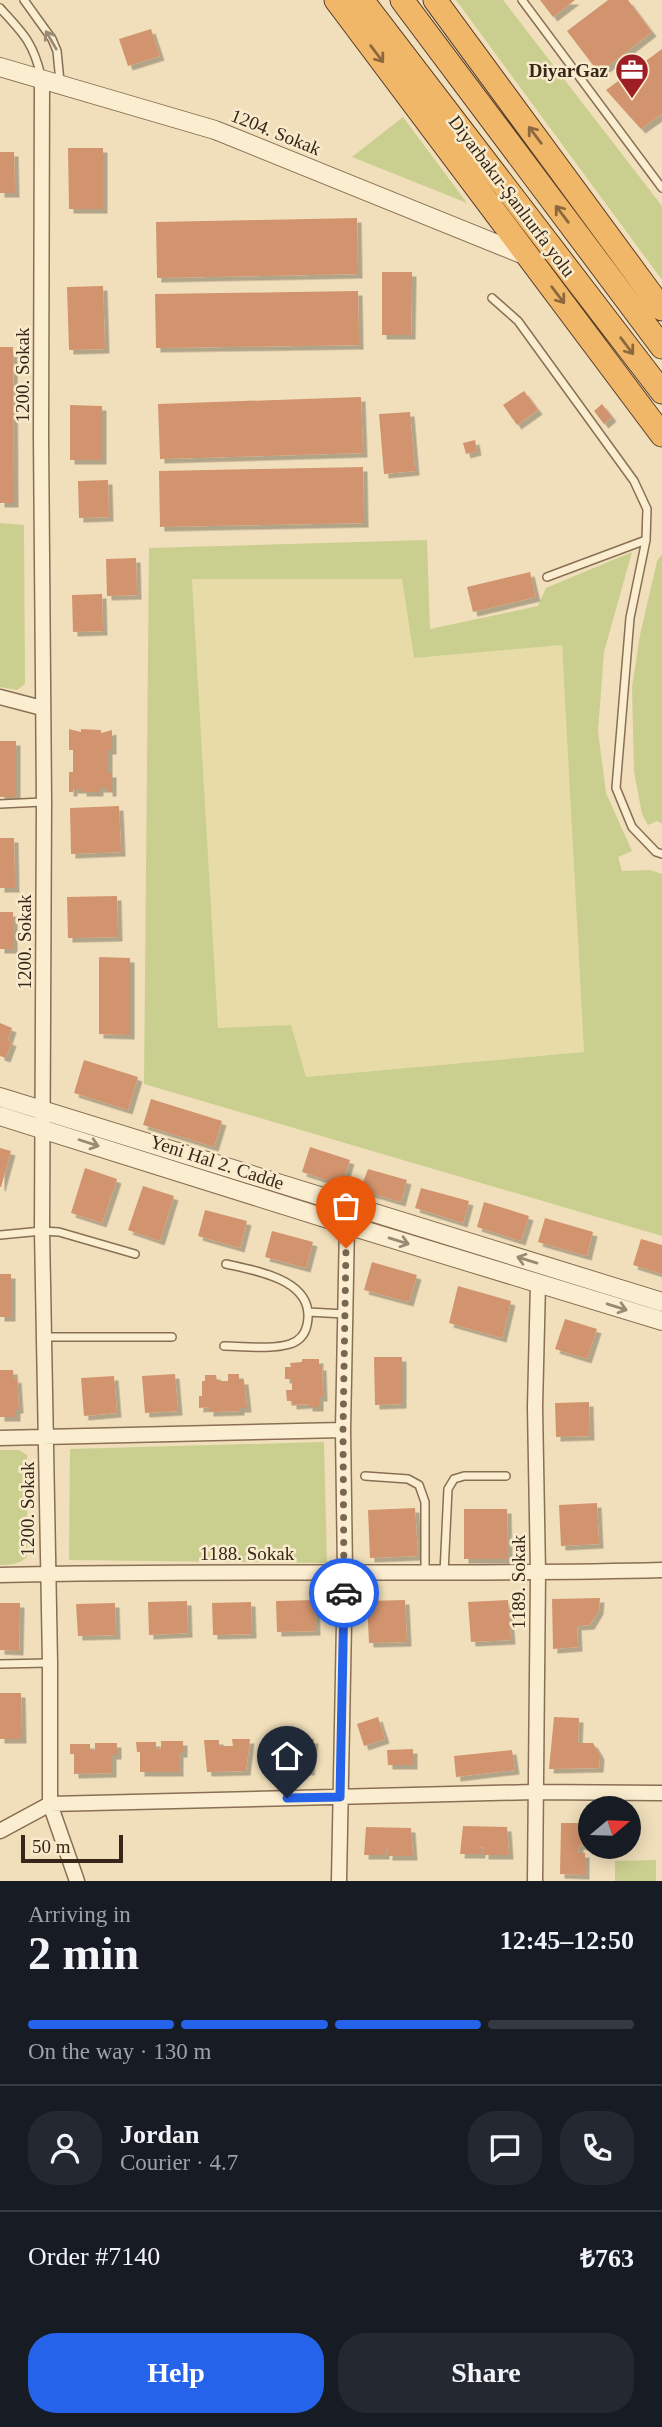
<!DOCTYPE html>
<meta charset="utf-8">
<style>
:root{--surface:#171b24;--page:#242831;--text:#f1f3f6;--muted:#9ea1a6;--line:#363941;--accent:#2563eb}
body{margin:0;font-family:Georgia,serif;background:var(--page);color:var(--text);height:100vh;display:flex;flex-direction:column;font-size:26px;white-space:nowrap}
*{box-sizing:border-box;margin:0}
p{font-size:23px;color:var(--muted)}
.icon{flex:none;width:38px;height:38px;fill:none;stroke:currentColor;stroke-width:2;stroke-linecap:round;stroke-linejoin:round}
.map{position:relative;height:1881px;overflow:hidden}
.panel{display:flex;flex-direction:column;background:var(--surface);flex:1}
.panel>*{flex:none}
.needle{width:46px;rotate:71deg}
.controls{position:absolute;left:578px;top:1796px;display:grid;gap:14px}
.controls a{display:grid;place-items:center;width:63px;height:63px;border-radius:50%;background:var(--surface);box-shadow:0 4px 18px #0003;font-size:35px}
.scale{position:absolute;left:21px;bottom:18px;width:102px;box-sizing:border-box;padding-left:7px;border:4px solid #37271a;border-top:0;font-size:19px;line-height:24px;white-space:nowrap;color:#37271a;-webkit-text-stroke:5px #f8eacb;paint-order:stroke}
.pin{position:absolute;display:grid;place-items:center;width:60px;height:60px;color:#fff;margin:-72px -30px;border-radius:50% 50% 50% 0;rotate:-45deg;box-shadow:0 0 7px #0007}
.pin .icon{rotate:45deg}
.courier{position:absolute;display:grid;place-items:center;width:70px;height:70px;margin:-35px;border:5px solid #2563eb;border-radius:50%;background:#fff;color:#222;box-shadow:0 2px 9px #0007}
.headline em{font-style:normal;font-weight:700}
.headline div{display:flex;flex-direction:column-reverse}
.headline{display:flex;align-items:center;justify-content:space-between;height:119px;padding:0 28px}
h1{font-size:46px;font-weight:700;line-height:52px}
.bar{display:grid;grid-template-columns:repeat(4,1fr);gap:10px 7px;align-content:center;height:84px;padding:0 28px}
.bar i{height:9px;border-radius:5px;background:var(--line)}
.bar .current{background:var(--accent)}
.bar p{grid-column:span 4}
.line{display:flex;align-items:center;gap:18px;padding:0 28px;border-top:2px solid var(--line)}
.line div{flex:1}
.round{display:grid;place-items:center;flex:none;width:74px;height:74px;border-radius:28px;background:var(--page)}
.cta{display:flex;gap:14px;margin-top:auto;padding:14px 28px}
.cta a{flex:1;height:80px;border-radius:28px;background:var(--accent);color:#fff;font-size:28px;font-weight:700;line-height:80px;text-align:center}
.cta a+a{background:var(--page);color:var(--text)}
.map>svg:first-child{display:block}
</style>
<div class="map">
<svg width="662" height="1881" viewBox="0 0 662 1881">
<defs>
<filter id="shadow"><feDropShadow dx="4.5" dy="4.5" stdDeviation="0" flood-color="#0004"/></filter>
</defs>
<rect width="100%" height="100%" fill="#f1dfbb"/>
<path fill="#e7dba8" d="M 192,578 L 402,579 L 414,658 L 562,644 L 584,1052 L 305,1077 L 218,1029 Z"/>
<path fill="#cacf8f" fill-rule="evenodd" d="M 456,0 L 503,0 L 662,206 L 662,280 Z
M 403,117 L 467,203 L 352,157 Z
M 0,523 L 24,525 L 25,684 L 17,690 L 0,687 Z
M 427,540 L 430,629 L 538,606 L 546,588 L 632,552 L 604,652 L 598,731 L 606,793 L 632,851 L 618,857 L 622,871 L 650,870 L 662,874 L 662,1236 L 144,1084 L 149,548 ZM 192,579 L 402,579 L 414,658 L 562,645 L 584,1052 L 306,1077 L 291,1025 L 218,1028 Z
M 662,554 L 662,824 L 657,821 L 648,825 L 642,814 L 634,772 L 632,687 L 640,635 L 657,561 Z
M 324,1442 L 327,1563 L 69,1560 L 70,1449 Z
M 0,1450 L 19,1450 L 27,1455 L 27,1557 C 20,1564 10,1565 0,1565 Z
M 656,1860 L 656,1881 L 615,1881 L 615,1861 Z"/>
<path fill="#d2946e" filter="url(#shadow)" d="M 540,0 L 575,0 L 553,17 Z
M 608,0 L 628,0 L 652,32 L 599,73 L 567,31 Z
M 151,29 L 160,56 L 128,66 L 119,39 Z
M 662,49 L 662,114 L 641,129 L 606,90 Z
M 68,148 L 103,148 L 103,209 L 69,209 Z
M 0,152 L 14,152 L 15,193 L 0,193 Z
M 357,218 L 358,274 L 157,278 L 156,222 Z
M 382,272 L 412,272 L 411,335 L 382,335 Z
M 103,286 L 105,349 L 69,350 L 67,287 Z
M 358,291 L 359,345 L 156,348 L 155,294 Z
M 0,347 L 13,347 L 14,503 L 0,503 Z
M 524,391 L 538,410 L 517,425 L 503,405 Z
M 361,397 L 363,453 L 160,459 L 158,404 Z
M 602,404 L 612,417 L 604,424 L 594,411 Z
M 70,405 L 102,406 L 102,460 L 70,460 Z
M 410,412 L 415,471 L 384,474 L 379,414 Z
M 475,440 L 477,451 L 466,454 L 463,443 Z
M 363,467 L 364,523 L 160,527 L 159,471 Z
M 108,480 L 109,517 L 79,518 L 78,481 Z
M 136,558 L 137,595 L 107,596 L 106,559 Z
M 530,572 L 536,597 L 473,612 L 467,587 Z
M 102,594 L 103,631 L 73,632 L 72,595 Z
M 69,729 L 81,732 L 81,729 L 101,730 L 101,733 L 112,730 L 112,750 L 108,750 L 108,773 L 112,773 L 112,792 L 108,792 L 108,788 L 99,788 L 99,792 L 82,792 L 82,789 L 73,789 L 73,792 L 69,792 L 69,772 L 73,772 L 73,750 L 69,750 Z
M 0,741 L 16,741 L 16,797 L 0,797 Z
M 119,806 L 121,852 L 71,854 L 70,808 Z
M 0,838 L 14,838 L 15,888 L 0,888 Z
M 117,896 L 118,937 L 68,938 L 67,897 Z
M 0,912 L 13,912 L 13,949 L 0,949 Z
M 99,957 L 130,958 L 130,1035 L 99,1034 Z
M 0,1023 L 12,1028 L 8,1040 L 12,1042 L 6,1058 L 0,1056 Z
M 84,1060 L 138,1077 L 128,1110 L 74,1093 Z
M 151,1099 L 222,1121 L 214,1147 L 143,1125 Z
M 310,1147 L 350,1160 L 342,1185 L 302,1172 Z
M 0,1148 L 11,1151 L 1,1187 L 0,1187 Z
M 85,1168 L 117,1179 L 102,1223 L 71,1213 Z
M 368,1169 L 407,1180 L 401,1202 L 360,1190 Z
M 143,1186 L 174,1196 L 160,1241 L 128,1230 Z
M 421,1188 L 469,1201 L 463,1223 L 415,1208 Z
M 484,1202 L 529,1216 L 521,1241 L 477,1227 Z
M 205,1210 L 247,1221 L 240,1248 L 198,1236 Z
M 545,1218 L 593,1232 L 587,1256 L 538,1242 Z
M 272,1231 L 313,1242 L 306,1268 L 265,1257 Z
M 641,1239 L 662,1245 L 662,1274 L 633,1265 Z
M 372,1262 L 417,1275 L 409,1302 L 364,1290 Z
M 0,1274 L 11,1274 L 11,1317 L 0,1317 Z
M 458,1286 L 511,1301 L 502,1338 L 449,1323 Z
M 565,1319 L 597,1329 L 587,1359 L 555,1349 Z
M 374,1357 L 402,1357 L 402,1404 L 375,1405 Z
M 302,1359 L 319,1359 L 319,1366 L 322,1366 L 323,1397 L 319,1397 L 319,1407 L 308,1407 L 308,1404 L 292,1405 L 292,1401 L 287,1401 L 286,1390 L 292,1390 L 292,1379 L 285,1379 L 285,1367 L 291,1367 L 290,1363 L 302,1362 Z
M 0,1370 L 13,1370 L 14,1379 L 17,1378 L 19,1409 L 16,1409 L 16,1417 L 0,1417 Z
M 175,1374 L 178,1411 L 145,1413 L 142,1376 Z
M 228,1374 L 239,1374 L 239,1380 L 244,1380 L 247,1408 L 240,1408 L 240,1411 L 209,1412 L 209,1407 L 199,1408 L 199,1396 L 202,1396 L 202,1381 L 205,1381 L 205,1375 L 216,1375 L 217,1381 L 228,1381 Z
M 114,1376 L 117,1413 L 84,1416 L 81,1378 Z
M 589,1402 L 590,1436 L 556,1437 L 555,1403 Z
M 597,1503 L 599,1544 L 561,1546 L 559,1505 Z
M 415,1508 L 418,1556 L 370,1558 L 368,1510 Z
M 464,1509 L 507,1509 L 508,1559 L 464,1559 Z
M 600,1598 L 599,1610 L 590,1625 L 577,1626 L 578,1647 L 553,1649 L 552,1599 Z
M 315,1600 L 316,1631 L 277,1632 L 276,1601 Z
M 405,1600 L 407,1642 L 369,1643 L 367,1601 Z
M 508,1600 L 511,1640 L 471,1642 L 468,1602 Z
M 187,1601 L 188,1633 L 149,1635 L 148,1602 Z
M 251,1602 L 252,1634 L 213,1635 L 212,1603 Z
M 0,1603 L 20,1603 L 19,1651 L 0,1650 Z
M 115,1603 L 116,1635 L 78,1636 L 76,1604 Z
M 0,1693 L 21,1693 L 22,1739 L 0,1739 Z
M 378,1717 L 385,1739 L 364,1746 L 357,1724 Z
M 554,1717 L 579,1718 L 578,1743 L 593,1743 L 600,1755 L 599,1768 L 549,1769 Z
M 232,1739 L 250,1739 L 246,1771 L 207,1772 L 204,1740 L 219,1740 L 219,1746 L 233,1746 Z
M 267,1739 L 283,1739 L 283,1746 L 296,1745 L 296,1739 L 314,1739 L 310,1771 L 271,1771 Z
M 161,1741 L 183,1741 L 183,1753 L 179,1753 L 179,1772 L 140,1772 L 140,1752 L 137,1752 L 136,1742 L 156,1742 L 156,1749 L 161,1748 Z
M 95,1743 L 117,1743 L 117,1755 L 112,1755 L 112,1773 L 74,1774 L 74,1754 L 70,1754 L 70,1744 L 90,1744 L 90,1750 L 95,1750 Z
M 413,1749 L 413,1765 L 388,1765 L 387,1750 Z
M 512,1750 L 515,1770 L 456,1777 L 454,1756 Z
M 561,1823 L 585,1823 L 585,1846 L 579,1845 L 578,1853 L 585,1853 L 585,1875 L 560,1874 Z
M 463,1826 L 507,1827 L 509,1855 L 484,1855 L 484,1848 L 481,1847 L 481,1854 L 460,1854 Z
M 366,1827 L 411,1828 L 413,1856 L 388,1856 L 388,1848 L 385,1849 L 385,1855 L 364,1855 Z"/>
<g fill="none" stroke-linecap="round" stroke-linejoin="round">
<g stroke="#896f54" stroke-width="10">
<path id="service" d="M 24,0 L 52,39 L 57,51 L 60,82
M 522,0 L 662,188
M 0,8 C 23,33 33,42 41,76
M 492,298 L 518,321 L 634,481 L 647,509 L 646,540 L 630,618 L 616,788 L 632,827 L 656,852 L 662,854
M 547,577 L 646,540
M 0,804 L 43,802
M 0,1235 L 42,1231 L 59,1232 L 135,1254
M 308,1312 L 345,1314
M 44,1337 L 172,1337
M 224,1346 C 245,1346 270,1350 290,1344 C 299,1341 305,1335 307,1325 C 317,1280 257,1271 226,1264
M 365,1476 L 408,1479 L 419,1485 L 425,1502 L 425,1573
M 444,1573 L 448,1489 L 454,1479 L 464,1476 L 506,1476
M 0,1664 L 49,1663"/>
</g>
<g stroke="#896f54" stroke-width="17">
<path id="minor" d="M 42,80 L 41,436 L 44,802 L 42,1231 L 50,1663 L 50,1804 L 77,1881
M 0,697 L 42,708
M 0,1438 L 343,1430
M 0,1575 C 221,1569 441,1576 662,1570
M 0,1831 L 50,1804 L 534,1792 L 662,1793
M 339,1881 L 345,1572 L 343,1430 L 347,1225
M 535,1881 L 538,1573 L 535,1407 L 538,1283"/>
</g>
<g stroke="#896f54" stroke-width="20">
<path id="tertiary" d="M 0,67 L 215,130 L 529,257
M 0,1097 L 662,1302
M 0,1116 L 347,1225 L 662,1321"/>
</g>
<g stroke="#563d29" stroke-width="25">
<path id="trunk" d="M 336,0 L 662,435
M 362,0 L 662,392
M 402,0 L 662,347
M 435,0 L 662,309"/>
</g>
<use href="#service" stroke="#fbedcf" stroke-width="7"/>
<use href="#minor" stroke="#fbedcf" stroke-width="14"/>
<use href="#tertiary" stroke="#fbedcf" stroke-width="18"/>
<use href="#trunk" stroke="#f1b769" stroke-width="23"/>
</g>
<defs><path id="oneway-shaft" d="M-6 0H5M1.5-3L5.5 0L1.5 3" fill="none" stroke-width="1.6" stroke-linecap="round" stroke-linejoin="round" transform="scale(1.75)"/></defs>
<g stroke="#998a74">
<use href="#oneway-shaft" transform="translate(51 40) rotate(-120)"/>
<use href="#oneway-shaft" transform="translate(89 1143) rotate(18)"/>
<use href="#oneway-shaft" transform="translate(399 1241) rotate(17)"/>
<use href="#oneway-shaft" transform="translate(527 1260) rotate(-163)"/>
<use href="#oneway-shaft" transform="translate(617 1307) rotate(17)"/>
</g>
<g stroke="#8b683e">
<use href="#oneway-shaft" transform="translate(377 54) rotate(53)"/>
<use href="#oneway-shaft" transform="translate(535 135) rotate(-127)"/>
<use href="#oneway-shaft" transform="translate(562 214) rotate(-127)"/>
<use href="#oneway-shaft" transform="translate(558 295) rotate(53)"/>
<use href="#oneway-shaft" transform="translate(627 346) rotate(53)"/>
</g>
<g fill="none" stroke-linecap="round" stroke-linejoin="round">
<path stroke="#786752" stroke-width="7" stroke-dasharray="0 12.6" d="M 344,1593 L 343,1430 L 346,1248"/>
<path stroke="#2563eb" stroke-width="9" d="M 287,1798 L 340,1797 L 344,1593"/>
</g>
<defs>
<g id="office-pin" transform="scale(1.75)"><path d="M0 17L-7.5 6A9.5 9.5 0 1 1 7.5 6Z" fill="#9d1f25" stroke="#f8eacb"/><path d="M-6-3h4V-5.5h4V-3h4V5H-6ZM-1-4.5V-3h2v-1.5ZM-6 0V1H6V0Z" fill="#fff"/></g>
</defs>
<g fill-rule="evenodd">
<use href="#office-pin" x="632" y="70"/>
</g>
<g text-anchor="middle" dominant-baseline="central" stroke-width="5" stroke-linejoin="round" paint-order="stroke">
<g font-size="19" font-weight="bold" fill="#37271a" stroke="#f8eacb" text-anchor="end">
<text x="608" y="70">DiyarGaz</text>
</g>
<g font-size="19" fill="#37271a" stroke="#f8eacb">
<text transform="translate(276 132) rotate(22)">1204. Sokak</text>
<text transform="translate(512 196) rotate(53)">Diyarbakır-Şanlıurfa yolu</text>
<text transform="translate(22 375) rotate(-90)">1200. Sokak</text>
<text transform="translate(24 942) rotate(-90)">1200. Sokak</text>
<text transform="translate(217 1162) rotate(18)">Yeni Hal 2. Cadde</text>
<text transform="translate(27 1509) rotate(-90)">1200. Sokak</text>
<text x="247" y="1553">1188. Sokak</text>
<text transform="translate(518 1582) rotate(-90)">1189. Sokak</text>
</g>
</g>
</svg>
<div class="controls">
<a><svg class="needle" viewBox="-14 -14 28 28"><path d="M0-13l5 13h-10z" fill="#e53935"/><path d="M0 13l5-13h-10z" fill="#9ea1a6"/></svg></a>
</div>
<div class="scale">50 m</div>
<div class="pin" style="left:346px;top:1248px;background:#ea580c"><svg class="icon" aria-label="bag" viewBox="0 0 24 24"><path d="M5 8h14l-1 12H6zM9 8a3 3 0 0 1 6 0"/></svg></div>
<div class="pin" style="left:287px;top:1798px;background:#1f2937"><svg class="icon" aria-label="home" viewBox="0 0 24 24"><path d="M3 11l9-7 9 7M6 9v11h12V9"/></svg></div>
<div class="courier" style="left:344px;top:1593px"><svg class="icon" aria-label="car" viewBox="0 0 24 24"><path d="M5 17H2v-5l4-1 3-4h7l3 4 3 1v5h-3M9 17h6M6 11h13"/><circle cx="7" cy="17" r="2"/><circle cx="17" cy="17" r="2"/></svg></div>
</div>
<section class="panel">
<div class="headline"><div><h1>2 min</h1><p>Arriving in</p></div><em>12:45–12:50</em></div>
<div class="bar"><i class="current"></i><i class="current"></i><i class="current"></i><i></i><p>On the way · 130 m</p></div>
<div class="line" style="height:126px"><a class="round"><svg class="icon" aria-label="person" viewBox="0 0 24 24"><circle cx="12" cy="8" r="4"/><path d="M4 21q1-7 8-7t8 7"/></svg></a><div><b>Jordan</b><p>Courier · 4.7</p></div><a class="round"><svg class="icon" aria-label="chat" viewBox="0 0 24 24"><path d="M4 5h16v11H9l-5 4z"/></svg></a><a class="round"><svg class="icon" aria-label="phone" viewBox="0 0 24 24"><path d="M5 4h4l2 5-3 2q2 4 5 5l2-3 5 2v4C11 20 4 13 5 4z"/></svg></a></div>
<div class="line" style="height:91px"><div>Order #7140</div><b>₺763</b></div>
<div class="cta"><a>Help</a><a>Share</a></div>
</section>
